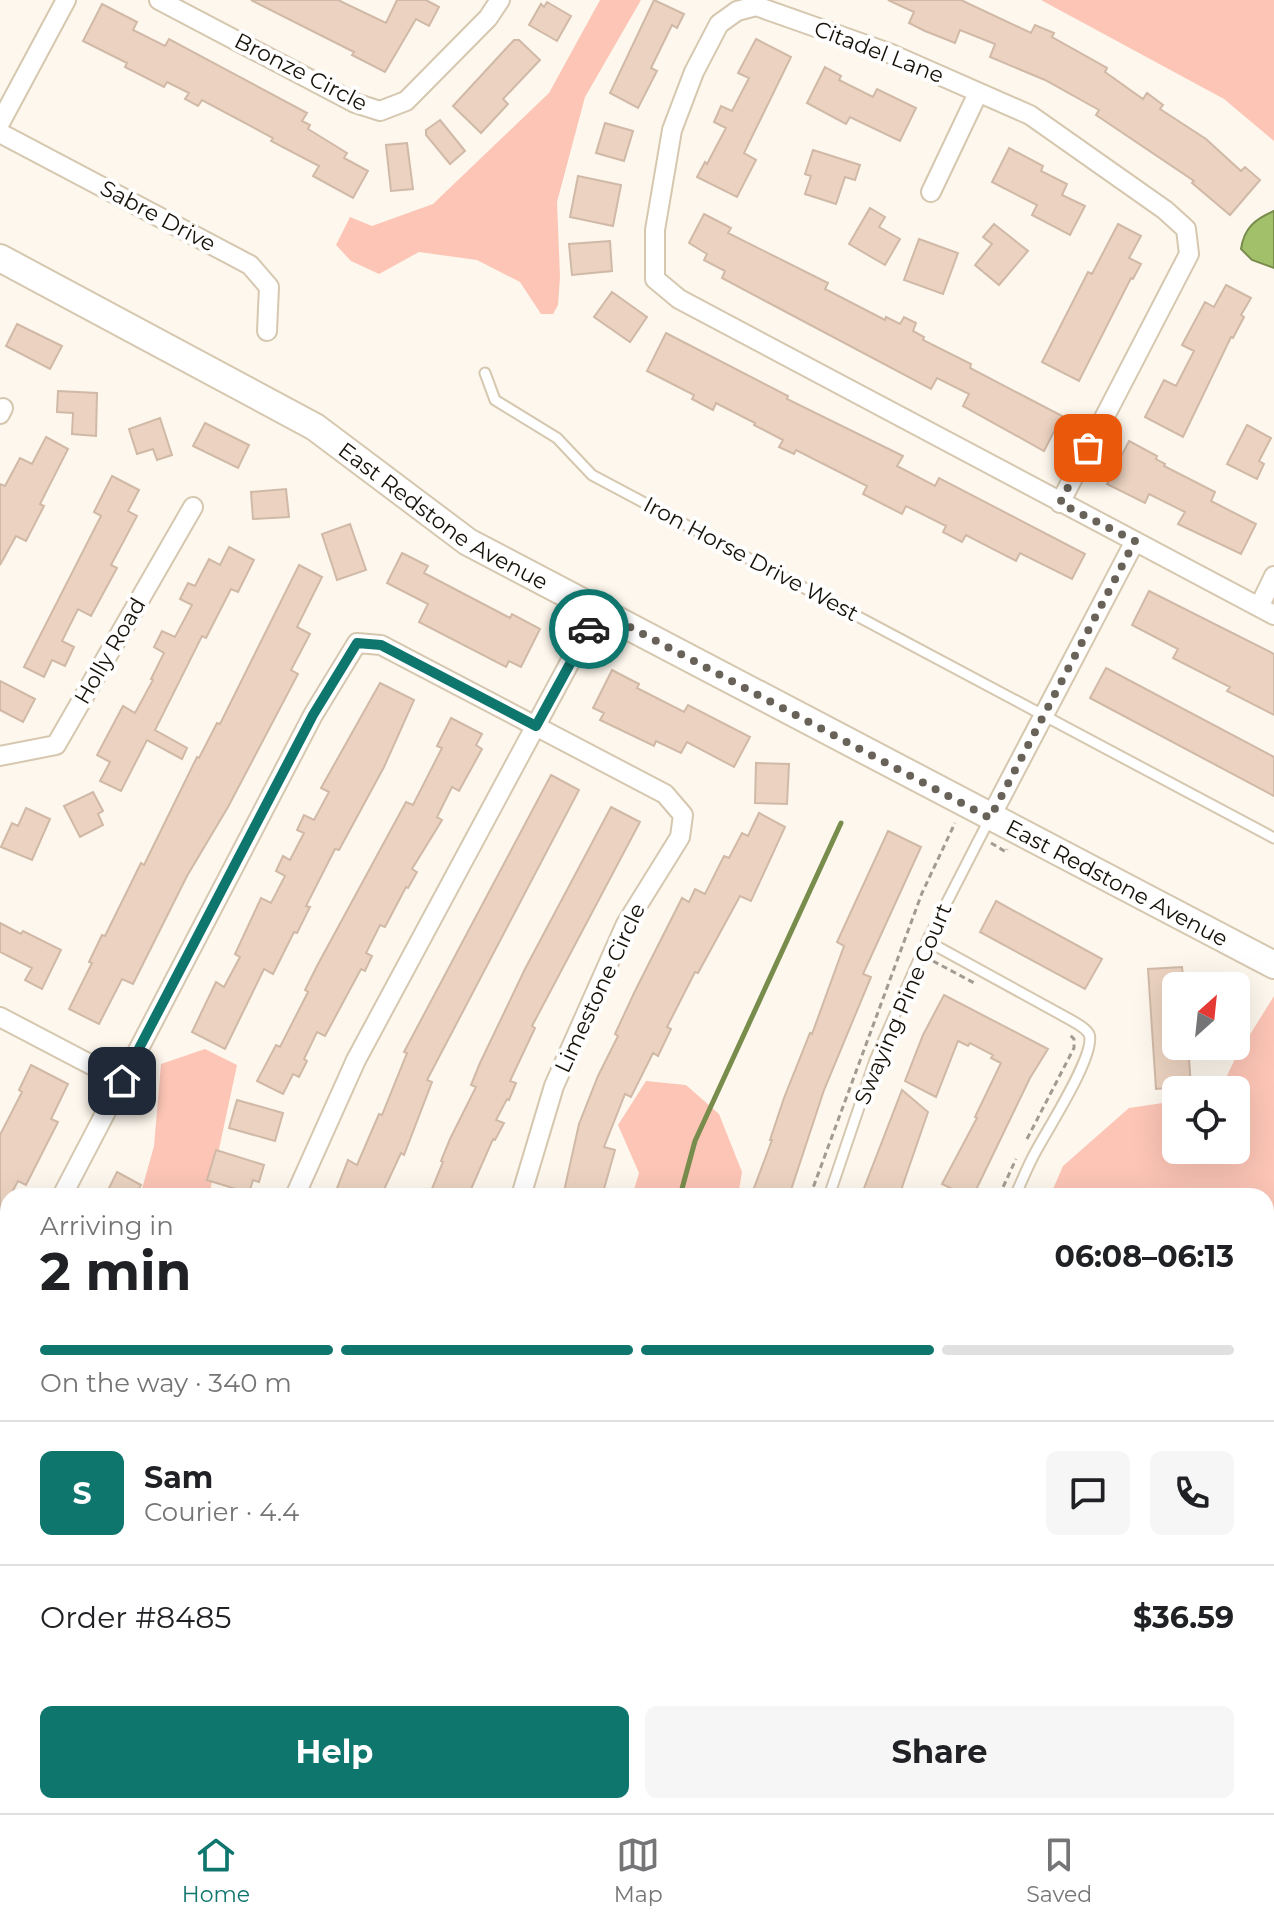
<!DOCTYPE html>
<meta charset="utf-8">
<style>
:root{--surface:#fff;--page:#f6f6f6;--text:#202124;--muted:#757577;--line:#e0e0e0;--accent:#0f766e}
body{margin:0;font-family:Montserrat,sans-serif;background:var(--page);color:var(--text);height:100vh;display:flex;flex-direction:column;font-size:30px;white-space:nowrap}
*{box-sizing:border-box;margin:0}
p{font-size:26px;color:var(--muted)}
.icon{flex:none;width:44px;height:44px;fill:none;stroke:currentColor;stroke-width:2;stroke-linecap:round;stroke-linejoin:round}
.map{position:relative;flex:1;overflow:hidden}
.panel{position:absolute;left:0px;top:1188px;width:1274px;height:626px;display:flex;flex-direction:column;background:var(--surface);border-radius:24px 24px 0 0;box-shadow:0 8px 32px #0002}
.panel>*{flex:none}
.needle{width:52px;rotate:27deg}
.buttons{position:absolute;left:1162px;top:972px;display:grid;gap:16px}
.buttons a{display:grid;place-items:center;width:88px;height:88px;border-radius:12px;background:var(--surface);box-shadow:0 8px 32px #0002;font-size:40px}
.pin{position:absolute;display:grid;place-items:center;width:68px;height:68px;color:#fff;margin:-34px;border-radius:16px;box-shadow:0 4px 12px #0006}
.courier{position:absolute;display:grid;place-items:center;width:80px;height:80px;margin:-40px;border:6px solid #0f766e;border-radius:50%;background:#fff;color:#222;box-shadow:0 2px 10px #0007}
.summary em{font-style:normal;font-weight:700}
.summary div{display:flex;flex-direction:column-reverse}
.summary{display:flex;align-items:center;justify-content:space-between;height:136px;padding:0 40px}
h1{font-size:52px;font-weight:700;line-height:60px}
.bar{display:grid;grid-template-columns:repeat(4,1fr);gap:12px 8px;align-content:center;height:96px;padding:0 40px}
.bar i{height:10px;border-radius:6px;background:var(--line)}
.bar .on{background:var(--accent)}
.bar p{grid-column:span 4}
.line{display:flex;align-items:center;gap:20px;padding:0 40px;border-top:2px solid var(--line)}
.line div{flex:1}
.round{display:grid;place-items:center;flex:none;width:84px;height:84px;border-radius:12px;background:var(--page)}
.button{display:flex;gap:16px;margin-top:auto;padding:16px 40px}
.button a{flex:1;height:92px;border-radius:12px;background:var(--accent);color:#fff;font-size:32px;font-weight:700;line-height:92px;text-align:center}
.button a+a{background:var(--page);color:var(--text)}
.dock{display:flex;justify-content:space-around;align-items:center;height:112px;border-top:2px solid var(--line);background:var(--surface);font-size:22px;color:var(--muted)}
.dock a{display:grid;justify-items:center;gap:4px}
.dock .on{color:var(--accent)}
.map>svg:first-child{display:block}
</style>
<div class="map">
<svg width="1274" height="1813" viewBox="0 0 1274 1813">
<rect width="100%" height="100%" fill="#fdf7ed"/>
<path fill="#fcc5b6" d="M 600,0 L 641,0 L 585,97 L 557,202 L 560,277 L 558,305 L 553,314 L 541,314 L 520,282 L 477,260 L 419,252 L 379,274 L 351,261 L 336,245 L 350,217 L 372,226 L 433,204 L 549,93 Z
M 1041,0 L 1274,0 L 1274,141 L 1224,99 Z
M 1274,996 L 1274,1813 L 1018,1813 L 1026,1806 L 1266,1806 L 1266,1196 L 1050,1196 L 1063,1166 L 1129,1108 L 1176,1101 L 1176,1150 L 1236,1150 L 1236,1090 L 1221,1088 L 1236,1057 Z
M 205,1049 L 237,1065 L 209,1196 L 140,1196 L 154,1146 L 161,1064 Z
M 646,1081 L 686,1085 L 719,1114 L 742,1172 L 738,1196 L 632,1196 L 639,1173 L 618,1125 Z
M 0,1348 L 8,1350 L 8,1423 L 0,1417 Z
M 344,1806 L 406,1806 L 408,1813 L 344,1813 Z
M 517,1806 L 651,1806 L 651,1813 L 517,1813 Z
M 817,1806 L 904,1806 L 921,1813 L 805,1813 Z"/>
<path fill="#a1c069" stroke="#788c4c" stroke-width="2" d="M 1274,211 L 1274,268 L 1252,260 L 1241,249 C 1244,228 1255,219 1274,211 Z"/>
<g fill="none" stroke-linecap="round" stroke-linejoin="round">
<path stroke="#788c4c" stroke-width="5" d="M 680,1196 L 695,1141 L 841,823
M 0,1379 L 8,1382
M 385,1806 L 386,1813
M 566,1806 L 585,1813"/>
</g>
<path fill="#ecd3c1" stroke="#d1b9a7" stroke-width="2" d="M 251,0 L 338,0 L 386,23 L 397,0 L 426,0 L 439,7 L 429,26 L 416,19 L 385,72 L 352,55 L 354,52 Z
M 654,0 L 684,14 L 677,28 L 672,25 L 651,68 L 657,71 L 638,108 L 610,93 Z
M 888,0 L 961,0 L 1031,33 L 1035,25 L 1054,33 L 1052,37 L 1107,68 L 1105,72 L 1143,99 L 1147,93 L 1163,105 L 1160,109 L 1206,139 L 1241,171 L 1245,167 L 1260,180 L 1230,215 L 1192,183 L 1194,181 L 1096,115 L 1099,110 L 1045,80 L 990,57 L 995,44 L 960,30 L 955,43 L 925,31 L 909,23 L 914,12 Z
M 547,2 L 571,16 L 557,41 L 529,25 L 541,4 L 544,7 Z
M 102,4 L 137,22 L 133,30 L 165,46 L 169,39 L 307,113 L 302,121 L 310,125 L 308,129 L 347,153 L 344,158 L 368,171 L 353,198 L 313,176 L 319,166 L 271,141 L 273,138 L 202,100 L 198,106 L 185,99 L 189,93 L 167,82 L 164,87 L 125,67 L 127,63 L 83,41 Z
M 756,39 L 791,57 L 744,153 L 756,160 L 737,197 L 697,177 L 705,162 L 707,164 L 726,128 L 714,122 L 721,106 L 732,111 L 749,78 L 738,73 Z
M 514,40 L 519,40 L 540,60 L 503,99 L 508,104 L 481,133 L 453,106 Z
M 825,67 L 841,76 L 839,80 L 873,97 L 877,89 L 916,108 L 900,141 L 850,117 L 846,124 L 807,103 Z
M 440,120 L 465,151 L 450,164 L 426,135 L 426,130 Z
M 605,123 L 633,131 L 624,161 L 596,153 Z
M 407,143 L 413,189 L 391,191 L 386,145 Z
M 1009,148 L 1043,166 L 1041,171 L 1067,184 L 1062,195 L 1085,206 L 1070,235 L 1032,215 L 1037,205 L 992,182 Z
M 813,150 L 860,165 L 855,180 L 845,177 L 836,204 L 805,194 L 811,176 L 805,174 Z
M 578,176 L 621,185 L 613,226 L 570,217 Z
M 870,208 L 885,217 L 879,227 L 900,239 L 885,265 L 849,244 Z
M 704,214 L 731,228 L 728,233 L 828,283 L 825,289 L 885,320 L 886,317 L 900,324 L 904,317 L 916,323 L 913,331 L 924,337 L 923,340 L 971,364 L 970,368 L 1062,416 L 1044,451 L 963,406 L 969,394 L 937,378 L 931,389 L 722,278 L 725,271 L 704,260 L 707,254 L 689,243 Z
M 994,224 L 1028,251 L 999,285 L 975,265 L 992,244 L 983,237 Z
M 1118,224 L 1141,236 L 1129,258 L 1141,264 L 1133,279 L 1131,278 L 1079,381 L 1042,362 L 1088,272 L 1092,274 Z
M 919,239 L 958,253 L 943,294 L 904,280 Z
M 610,241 L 612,271 L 572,275 L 569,244 Z
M 1226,285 L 1251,298 L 1241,315 L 1244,317 L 1233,338 L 1231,337 L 1183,437 L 1145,417 L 1164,380 L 1176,386 L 1194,351 L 1182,345 L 1205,302 L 1214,307 Z
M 612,292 L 647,317 L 630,342 L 594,317 Z
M 17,324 L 62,346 L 50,369 L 6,346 Z
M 666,333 L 788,396 L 787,399 L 903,456 L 897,466 L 935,486 L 939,478 L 1085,554 L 1072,579 L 1020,553 L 1016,561 L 966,535 L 962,542 L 943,532 L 946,526 L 906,506 L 902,514 L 863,494 L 867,486 L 796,450 L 794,454 L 779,447 L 783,440 L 754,425 L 755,423 L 716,403 L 713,410 L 692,399 L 694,395 L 647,371 Z
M 58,391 L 97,393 L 96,436 L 72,434 L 73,413 L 57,412 Z
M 160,418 L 172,455 L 157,460 L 153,449 L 137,454 L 129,429 Z
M 205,423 L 249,445 L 238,468 L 193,446 Z
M 1247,425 L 1271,438 L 1259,461 L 1264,464 L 1257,479 L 1227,464 Z
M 46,437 L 68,449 L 40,504 L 44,506 L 26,541 L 16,536 L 0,565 L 0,484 L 5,486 L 20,458 L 32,464 Z
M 1129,441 L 1157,456 L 1156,459 L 1165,464 L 1164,466 L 1215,492 L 1211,501 L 1256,524 L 1241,554 L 1178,524 L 1185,512 L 1149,494 L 1145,503 L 1107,484 Z
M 112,476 L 139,490 L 128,511 L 137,516 L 111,565 L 117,568 L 91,616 L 78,609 L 62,641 L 74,647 L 65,666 L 52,660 L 44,677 L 24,667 L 101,516 L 94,512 Z
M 286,489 L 289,517 L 253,519 L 251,492 Z
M 350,524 L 366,570 L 337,580 L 322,534 Z
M 229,547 L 254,560 L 238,592 L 231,589 L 206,638 L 202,636 L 155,730 L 187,748 L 182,759 L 147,740 L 121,791 L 100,781 L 110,762 L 97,755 L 123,706 L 135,713 L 153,680 L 151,679 L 164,653 L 154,647 L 162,631 L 175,637 L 192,605 L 180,599 L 188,583 L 195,586 L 209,559 L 220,565 Z
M 402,553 L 428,566 L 424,573 L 510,618 L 512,614 L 540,629 L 521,667 L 509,661 L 506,667 L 419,622 L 428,604 L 387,583 Z
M 299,565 L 322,577 L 297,627 L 310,634 L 291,670 L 298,674 L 228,807 L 187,876 L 133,984 L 122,979 L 99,1024 L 69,1009 L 92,963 L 89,962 L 102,935 L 105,936 L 141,863 L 144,865 L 197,757 L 199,758 L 217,723 L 220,724 Z
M 1149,591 L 1274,654 L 1274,715 L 1227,691 L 1230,687 L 1173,658 L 1178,649 L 1132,625 Z
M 1106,668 L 1274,757 L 1274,796 L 1090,698 Z
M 612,670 L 639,684 L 637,688 L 684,712 L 688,705 L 750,737 L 734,767 L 687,742 L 681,753 L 656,741 L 654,746 L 600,720 L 604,713 L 593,708 Z
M 0,681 L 35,699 L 23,722 L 0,710 Z
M 380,683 L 414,700 L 384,767 L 339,850 L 335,849 L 306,906 L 310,907 L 297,933 L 294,932 L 273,974 L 264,969 L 225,1049 L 192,1032 L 216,982 L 224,987 L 240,957 L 235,954 L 261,898 L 271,903 L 285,876 L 276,871 L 283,856 L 290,860 L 304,833 L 297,830 L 304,815 L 314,820 L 329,792 L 321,788 Z
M 451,718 L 482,734 L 476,745 L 482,749 L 459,791 L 452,787 L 437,817 L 442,820 L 412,869 L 417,872 L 408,888 L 406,887 L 385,927 L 380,925 L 366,953 L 372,956 L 365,971 L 361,969 L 325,1036 L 317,1032 L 304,1059 L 307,1061 L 299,1077 L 293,1074 L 283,1094 L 257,1081 L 276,1045 L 280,1047 L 308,992 L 305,990 L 317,966 L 406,802 L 413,805 L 442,748 L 437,746 Z
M 756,763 L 789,764 L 787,804 L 755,803 Z
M 551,775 L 579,790 L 427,1080 L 432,1082 L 404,1155 L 401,1153 L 381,1196 L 334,1196 L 348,1160 L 357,1165 L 379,1114 L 382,1115 L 407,1053 L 404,1052 Z
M 93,792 L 103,811 L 98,814 L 103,825 L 80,837 L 64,806 Z
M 611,807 L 640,822 L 532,1026 L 535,1028 L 510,1081 L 516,1083 L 509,1100 L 507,1099 L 496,1120 L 504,1123 L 495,1140 L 493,1139 L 468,1196 L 429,1196 L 443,1162 L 441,1161 L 450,1139 L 476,1087 L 471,1085 L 480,1063 L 525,969 Z
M 26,808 L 50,819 L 32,860 L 1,847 L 12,823 L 18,826 Z
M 759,813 L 785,827 L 751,901 L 740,896 L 698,973 L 695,972 L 667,1027 L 671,1029 L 658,1056 L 653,1053 L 631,1097 L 625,1094 L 604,1147 L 615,1150 L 602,1196 L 563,1196 L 579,1124 L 598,1076 L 618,1036 L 615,1034 L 635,991 L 682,898 L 689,902 L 695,889 L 705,894 L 724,856 L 729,858 L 742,833 L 748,836 Z
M 888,831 L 921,847 L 863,974 L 871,977 L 824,1090 L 789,1196 L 751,1196 L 772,1140 L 770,1140 L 784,1098 L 810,1033 L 812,1034 L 844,946 L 837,942 Z
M 996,901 L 1102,959 L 1085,989 L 980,932 Z
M 0,923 L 21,934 L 23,931 L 61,950 L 42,989 L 25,980 L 32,968 L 0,952 Z
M 1182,967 L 1184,986 L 1176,986 L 1176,1046 L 1188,1046 L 1191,1086 L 1156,1089 L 1148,969 Z
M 944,995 L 1048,1049 L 1030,1078 L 973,1196 L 967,1196 L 942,1184 L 977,1118 L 975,1117 L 1001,1063 L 991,1058 L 993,1055 L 970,1043 L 968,1046 L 958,1041 L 936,1097 L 905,1081 L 923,1035 Z
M 31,1065 L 68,1084 L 51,1119 L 58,1122 L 26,1185 L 18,1181 L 0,1215 L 0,1135 L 22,1092 L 19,1090 Z
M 902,1090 L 928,1112 L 899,1196 L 861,1196 Z
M 237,1100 L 283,1113 L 275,1141 L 229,1128 Z
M 216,1150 L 264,1165 L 259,1182 L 253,1180 L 249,1193 L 207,1180 Z
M 117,1172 L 141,1185 L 135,1196 L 105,1196 Z"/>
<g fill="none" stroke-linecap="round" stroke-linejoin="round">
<g stroke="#d6c7af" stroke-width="13">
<path id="lane" d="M 485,373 L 495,400 L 557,438 L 592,475 L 1274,838
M 927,941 L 1069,1019 C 1076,1023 1085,1027 1089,1034 C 1097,1053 1047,1130 1036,1151 C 1028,1165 1022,1181 1015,1196
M 829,1196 L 875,1060 L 927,941 L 990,818
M 724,1813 L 724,1806"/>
</g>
<g stroke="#d6c7af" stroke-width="22">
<path id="street" d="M 159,0 L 355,103 L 380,111 L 406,101 L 488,18 L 500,0
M 0,123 L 66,0
M 0,133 L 250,265 L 269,287 L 267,331
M 931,192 L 978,93
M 0,414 L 3,408
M 1060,503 L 1189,254 L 1186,229 L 1165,210 L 1030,115 L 889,53 L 756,6 L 737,11 L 719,24 L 694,72 L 672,130 L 655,230 L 655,279 L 679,299 L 1274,615
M 1259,607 L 1274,576
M 0,756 L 56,745 L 193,507
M 990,818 L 1135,541
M 0,1017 L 122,1081
M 62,1196 L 313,715 L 357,643 L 381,645 L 665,794 L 683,815 L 680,837 L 626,924 L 554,1086 L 521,1196
M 295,1196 L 356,1060 L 598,610
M 0,1571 L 8,1579
M 0,1724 L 8,1716
M 200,1806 L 203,1813"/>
</g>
<g stroke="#d6c7af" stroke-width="30">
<g id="secondary">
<path id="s1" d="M 0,258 L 315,427 L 468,542 L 1274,965"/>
</g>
</g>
<path stroke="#a19b91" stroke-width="3" stroke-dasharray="6 4" stroke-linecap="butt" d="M 991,843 L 1006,852 L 1007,849
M 933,961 L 976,984
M 1027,1139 L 1074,1048 L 1074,1039 L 1070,1035
M 810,1196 L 922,893 L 955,823
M 999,1196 L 1016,1159
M 705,1813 L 705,1806"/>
<use href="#lane" stroke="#fff" stroke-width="9"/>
<use href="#street" stroke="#fff" stroke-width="18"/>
<use href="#secondary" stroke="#fff" stroke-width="26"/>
</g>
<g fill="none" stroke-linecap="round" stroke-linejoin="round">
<path stroke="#686259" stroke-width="8" stroke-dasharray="0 14.4" d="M 589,629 L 598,610 L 990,818 L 1135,541 L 1060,503 L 1088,448"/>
<path stroke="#0f766e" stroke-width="10" d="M 122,1081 L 313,715 L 357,643 L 381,645 L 536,726 L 589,629"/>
</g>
<g text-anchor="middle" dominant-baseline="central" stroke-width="8" stroke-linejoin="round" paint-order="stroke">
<g font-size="22" fill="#171209" stroke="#fff">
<text transform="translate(879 52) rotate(21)">Citadel Lane</text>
<text transform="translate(301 72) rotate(27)">Bronze Circle</text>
<text transform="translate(158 216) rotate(28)">Sabre Drive</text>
<text stroke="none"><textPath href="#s1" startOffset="514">East Redstone Avenue</textPath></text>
<text transform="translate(751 559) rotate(28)">Iron Horse Drive West</text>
<text transform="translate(110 651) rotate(-60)">Holly Road</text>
<text stroke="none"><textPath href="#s1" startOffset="1282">East Redstone Avenue</textPath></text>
<text transform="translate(600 988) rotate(-65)">Limestone Circle</text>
<text transform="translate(903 1004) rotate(-67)">Swaying Pine Court</text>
</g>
</g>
</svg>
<div class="buttons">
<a><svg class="needle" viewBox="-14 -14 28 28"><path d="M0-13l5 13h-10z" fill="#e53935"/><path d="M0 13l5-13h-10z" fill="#757577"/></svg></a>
<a><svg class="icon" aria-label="locate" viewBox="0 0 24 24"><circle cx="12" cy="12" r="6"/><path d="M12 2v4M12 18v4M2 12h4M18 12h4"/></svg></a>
</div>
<div class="pin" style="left:1088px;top:448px;background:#ea580c"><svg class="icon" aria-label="bag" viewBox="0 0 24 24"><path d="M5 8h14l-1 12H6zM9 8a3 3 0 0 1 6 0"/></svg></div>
<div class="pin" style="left:122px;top:1081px;background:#1f2937"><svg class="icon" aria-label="home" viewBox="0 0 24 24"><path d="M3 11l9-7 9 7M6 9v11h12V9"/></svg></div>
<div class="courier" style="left:589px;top:629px"><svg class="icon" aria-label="car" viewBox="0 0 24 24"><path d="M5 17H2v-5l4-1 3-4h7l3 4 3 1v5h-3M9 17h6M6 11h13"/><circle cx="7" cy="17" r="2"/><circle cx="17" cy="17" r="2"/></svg></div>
<section class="panel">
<div class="summary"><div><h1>2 min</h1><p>Arriving in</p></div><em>06:08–06:13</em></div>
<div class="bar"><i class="on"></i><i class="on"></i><i class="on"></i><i></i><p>On the way · 340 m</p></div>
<div class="line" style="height:144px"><b class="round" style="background:var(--accent);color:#fff">S</b><div><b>Sam</b><p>Courier · 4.4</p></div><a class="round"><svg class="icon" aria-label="chat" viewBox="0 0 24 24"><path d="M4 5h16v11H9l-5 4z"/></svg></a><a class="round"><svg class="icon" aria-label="phone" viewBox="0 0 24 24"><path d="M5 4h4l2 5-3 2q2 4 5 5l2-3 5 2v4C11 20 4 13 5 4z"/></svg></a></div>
<div class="line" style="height:104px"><div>Order #8485</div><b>$36.59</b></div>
<div class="button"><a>Help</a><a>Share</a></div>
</section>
</div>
<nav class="dock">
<a class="on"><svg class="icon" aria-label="home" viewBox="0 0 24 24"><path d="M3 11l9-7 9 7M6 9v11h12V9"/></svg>Home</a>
<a><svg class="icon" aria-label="map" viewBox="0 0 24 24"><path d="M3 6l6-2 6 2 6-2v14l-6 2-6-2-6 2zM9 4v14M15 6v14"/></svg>Map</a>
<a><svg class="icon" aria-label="saved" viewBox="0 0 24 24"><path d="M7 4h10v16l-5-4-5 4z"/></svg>Saved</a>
</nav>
